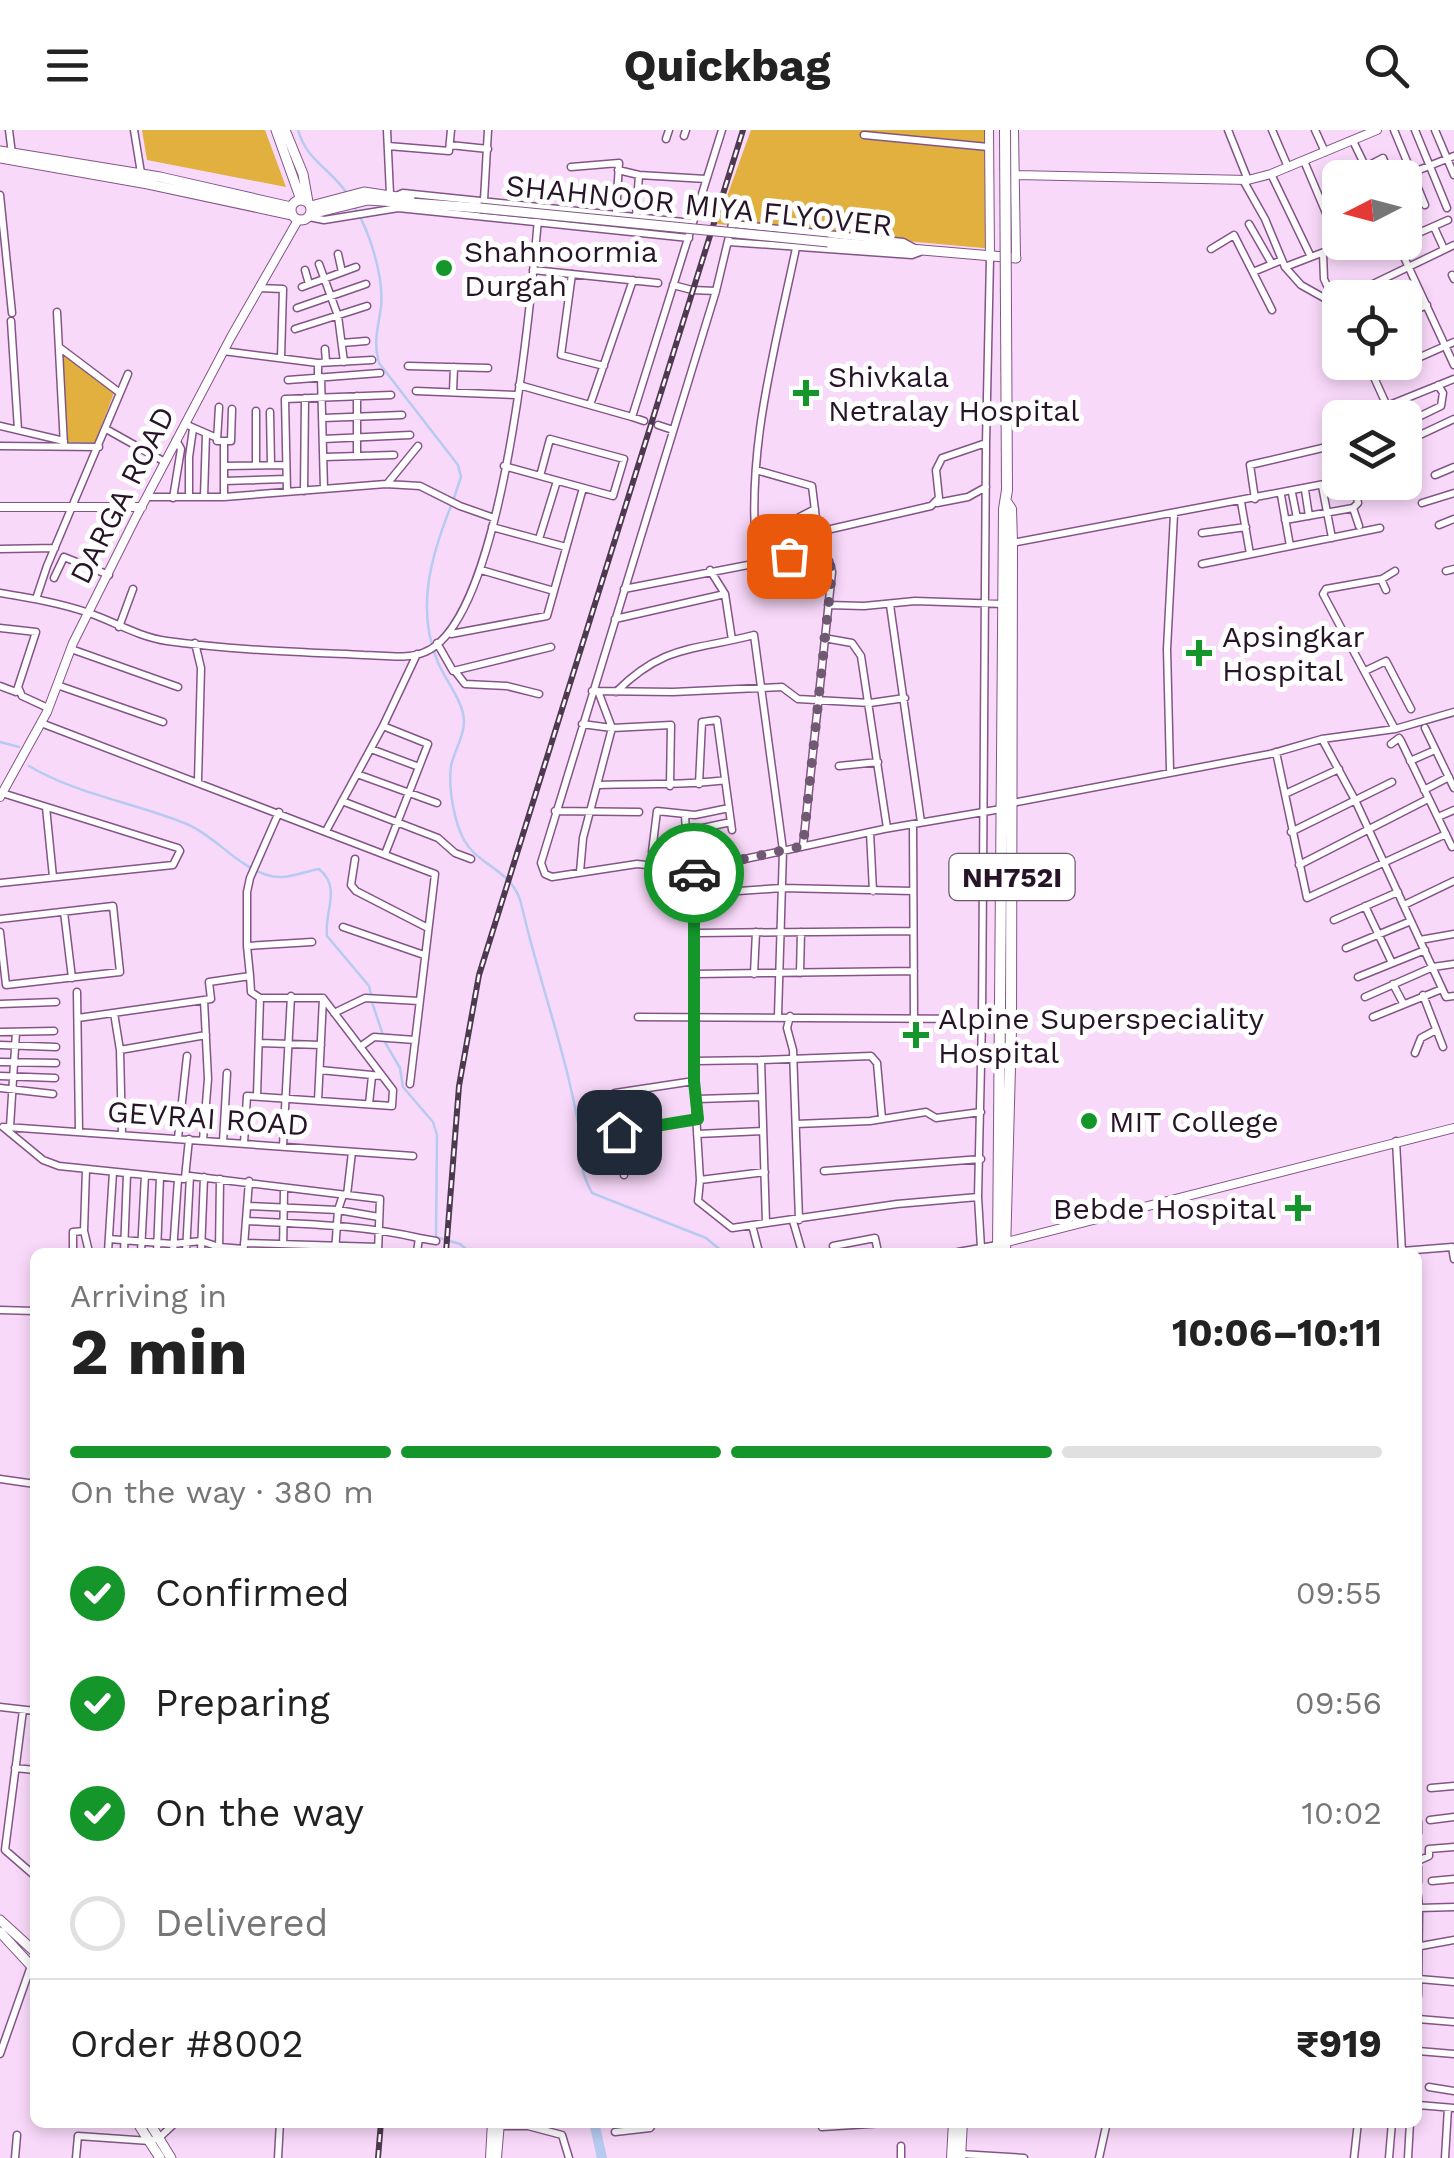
<!DOCTYPE html>
<meta charset="utf-8">
<style>
:root{--surface:#fff;--page:#f6f6f6;--text:#222;--muted:#767676;--line:#e0e0e0;--accent:#14962a}
body{margin:0;font-family:"Work Sans",sans-serif;background:var(--page);color:var(--text);height:100vh;display:flex;flex-direction:column;font-size:38px;white-space:nowrap}
*{box-sizing:border-box;margin:0}
p{font-size:32px;color:var(--muted)}
.icon{flex:none;width:55px;height:55px;fill:none;stroke:currentColor;stroke-width:2;stroke-linecap:round;stroke-linejoin:round}
.map{position:relative;flex:1;overflow:hidden}
.sheet{position:absolute;left:30px;top:1118px;width:1392px;height:880px;display:flex;flex-direction:column;background:var(--surface);border-radius:15px;box-shadow:0 5px 15px #0003}
.sheet>*{flex:none}
.needle{width:65px;rotate:264deg}
.controls{position:absolute;left:1322px;top:30px;display:grid;gap:20px}
.controls a{display:grid;place-items:center;width:100px;height:100px;border-radius:15px;background:var(--surface);box-shadow:0 5px 15px #0003;font-size:50px}
.pin{position:absolute;display:grid;place-items:center;width:85px;height:85px;color:#fff;margin:-42px;border-radius:20px;box-shadow:0 5px 15px #0006}
.courier{position:absolute;display:grid;place-items:center;width:100px;height:100px;margin:-50px;border:8px solid #14962a;border-radius:50%;background:#fff;color:#222;box-shadow:0 2px 12px #0007}
.head em{font-style:normal;font-weight:700}
.head div{display:flex;flex-direction:column-reverse}
.head{display:flex;align-items:center;justify-content:space-between;height:170px;padding:0 40px}
h1{font-size:65px;font-weight:700;line-height:75px}
.bar{display:grid;grid-template-columns:repeat(4,1fr);gap:15px 10px;align-content:center;height:120px;padding:0 40px}
.bar i{height:12px;border-radius:8px;background:var(--line)}
.bar .active{background:var(--accent)}
.bar p{grid-column:span 4}
.line{display:flex;align-items:center;gap:25px;padding:0 40px;border-top:2px solid var(--line)}
.line div{flex:1}
ol{padding:0 40px;list-style:none}
li{display:flex;align-items:center;gap:30px;height:110px}
li p{margin-inline-start:auto}
li .icon{padding:10px;border-radius:50%;background:var(--accent);color:#fff;stroke-width:4}
li:last-child{color:var(--muted)}
li i{width:55px;height:55px;border:5px solid var(--line);border-radius:50%}
header{display:flex;justify-content:space-between;align-items:center;height:130px;padding:0 40px;background:var(--surface);font-size:45px;font-weight:700}
.map>svg:first-child{display:block}
</style>
<header><svg class="icon" aria-label="menu" viewBox="0 0 24 24"><path d="M4 6h16M4 12h16M4 18h16"/></svg>Quickbag<svg class="icon" aria-label="search" viewBox="0 0 24 24"><circle cx="10" cy="10" r="6"/><path d="M15 15l6 6"/></svg></header>
<div class="map">
<svg width="1454" height="2028" viewBox="0 0 1454 2028">
<rect width="100%" height="100%" fill="#f9d9fa"/>
<path fill="#e1b03e" d="M 142,0 L 265,0 L 286,57 L 147,30 Z
M 751,0 L 993,0 L 994,119 L 717,94 Z
M 62,224 L 114,263 L 95,313 L 68,312 Z"/>
<g fill="none" stroke-linecap="round" stroke-linejoin="round">
<path stroke="#b7caf1" stroke-width="2.5" d="M 298,0 C 307,32 332,39 348,65
M 354,76 C 370,102 384,147 381,177 C 378,199 373,212 379,233 L 458,335 L 461,347 L 454,368
M 451,376 C 431,426 416,478 437,530 C 444,549 464,571 464,592 C 464,607 454,621 451,636 C 448,656 454,692 464,710 C 480,738 514,739 522,777 C 535,834 554,889 568,946 C 572,963 576,980 579,998 C 583,1027 576,1033 592,1063 L 706,1108 L 723,1122
M 0,612 L 19,617
M 29,636 C 78,665 137,673 189,695 C 217,708 236,735 267,745 C 285,751 301,742 319,739 C 342,758 324,781 327,806 L 369,856 L 371,864
M 372,872 L 386,914 L 400,938 L 403,957 L 433,992 L 437,1005 L 436,1107 L 460,1114 L 470,1122"/>
<path stroke="#b7caf1" stroke-width="10" d="M 594,1992 L 602,2028"/>
<g stroke="#835587" stroke-width="9">
<path id="minor" d="M 9,0 L 12,24
M 134,0 L 141,43
M 387,0 L 390,64
M 1228,0 L 1248,50
M 1272,0 L 1288,37
M 1315,0 L 1325,22
M 1394,0 L 1425,75
M 1415,0 L 1447,78
M 1435,0 L 1454,45
M 864,5 L 988,17
M 684,6 L 686,0
M 666,9 L 669,0
M 1353,11 L 1371,48
M 450,15 L 488,19
M 388,16 L 449,21 L 451,0
M 1304,31 L 1334,102
M 571,37 L 619,33 L 616,85
M 618,40 L 639,45 L 706,49
M 1271,44 L 1311,127 L 1350,112
M 1345,48 L 1383,28 L 1391,48
M 1399,48 L 1454,26
M 1243,50 L 1265,89 L 1285,137 L 1301,155 L 1333,173 L 1340,170
M 0,65 L 12,183
M 396,66 L 403,63 L 693,93
M 484,70 L 488,0
M 1405,73 L 1414,93
M 309,87 L 324,90 L 398,78 L 689,108
M 636,87 L 639,45
M 1249,94 L 1272,134
M 1434,97 L 1444,119
M 1414,105 L 1448,90
M 729,112 L 912,125 L 920,122
M 1397,112 L 1454,235
M 1211,119 L 1234,105 L 1272,180
M 918,120 L 903,112 L 732,94 L 716,161 L 541,733 L 545,744 L 552,747 L 637,734 L 694,740 L 884,699 L 1001,679
M 1323,123 L 1324,149 L 1340,184
M 338,124 L 342,142
M 990,128 L 986,313 L 982,889 L 1011,890
M 319,134 L 338,186 L 344,232
M 1285,137 L 1311,127
M 305,140 L 309,154
M 533,140 L 658,153
M 1253,142 L 1282,130
M 572,144 L 561,225 L 604,236
M 1452,145 L 1454,149
M 673,155 L 692,160 L 716,161
M 302,157 L 356,137
M 259,158 L 283,159 L 281,228
M 1344,168 L 1454,115
M 297,178 L 366,154
M 57,182 L 64,316
M 1405,184 L 1427,175
M 11,191 L 18,300
M 295,199 L 367,176
M 342,213 L 366,211
M 59,217 L 120,263
M 1405,217 L 1412,232
M 325,219 L 326,232
M 223,221 L 318,233
M 1367,232 L 1387,276 L 1454,249
M 408,236 L 488,238
M 318,247 L 318,233 L 372,230
M 321,247 L 324,359
M 1375,247 L 1454,212
M 288,250 L 380,243
M 519,255 L 632,287 L 722,0
M 416,261 L 517,265
M 453,262 L 454,237
M 357,266 L 357,326
M 590,275 L 633,150
M 219,277 L 217,311 L 231,311 L 232,279
M 256,281 L 256,335
M 270,282 L 271,335
M 632,287 L 644,291
M 323,288 L 402,285
M 1374,288 L 1387,276
M 1408,292 L 1441,276 L 1443,263 L 1438,255
M 185,294 L 217,308
M 658,295 L 673,300
M 0,296 L 64,311
M 106,299 L 165,332
M 323,309 L 410,305
M 224,311 L 224,367
M 1405,312 L 1454,289
M 0,316 L 99,317
M 324,327 L 394,325
M 224,336 L 286,335
M 504,336 L 613,366 L 624,329 L 550,309 L 540,346
M 756,340 L 812,356 L 820,421 L 829,431 L 832,442 L 803,716
M 1435,345 L 1454,337
M 224,351 L 286,349
M 387,354 L 418,316
M 1355,355 L 1358,373 L 1353,378 L 1359,396
M 1322,356 L 1332,408
M 1305,360 L 1309,386
M 304,361 L 305,268
M 287,362 L 285,269 L 391,265
M 1292,363 L 1297,388
M 1281,365 L 1290,416
M 147,367 L 224,367 L 386,354 L 420,356 L 460,376 L 494,388
M 189,367 L 189,327 L 193,299
M 204,367 L 206,304
M 173,368 L 181,319 L 176,310
M 1255,369 L 1250,335 L 1335,315
M 1241,372 L 1250,424
M 937,373 L 968,367 L 986,357
M 1422,373 L 1454,363
M 1285,390 L 1353,378
M 792,391 L 815,379
M 1439,395 L 1454,389
M 492,397 L 566,417
M 818,402 L 931,376 L 939,368 L 936,340 L 942,328 L 986,313
M 1202,403 L 1246,397
M 539,409 L 557,351
M 1012,413 L 1340,351
M 0,419 L 55,418
M 757,432 C 745,323 774,223 796,118
M 1202,434 L 1380,398
M 481,440 L 554,461
M 710,440 L 725,464 L 732,510
M 1446,441 L 1454,439
M 54,448 L 64,427 L 109,445
M 1381,449 L 1386,460
M 624,459 L 820,421
M 0,463 C 30,468 60,473 89,483 C 115,492 139,507 167,511 C 232,520 299,522 364,525 C 383,525 407,530 425,522 C 505,489 532,162 539,77
M 36,469 L 47,436 L 128,244
M 828,475 L 864,476 L 915,471 L 1004,474
M 890,475 L 921,692
M 615,489 L 725,464
M 119,497 L 133,459
M 0,498 L 36,502 L 18,557
M 451,504 L 547,486 L 583,358
M 824,508 L 852,513 L 861,526 L 887,698
M 195,513 L 201,538 L 198,651
M 437,513 L 453,541 L 551,517
M 71,519 L 178,557
M 455,541 L 465,554 L 507,556 L 539,564
M 1365,541 L 1386,531 L 1411,579
M 57,555 L 163,592
M 0,556 L 16,562 L 18,557 L 22,566 L 48,578
M 592,561 L 673,562 L 782,557 L 798,569 L 870,573 L 905,568
M 616,562 C 664,514 693,521 754,505 L 783,720 L 778,886
M 41,593 L 435,744 L 410,954
M 582,594 L 612,598 L 671,595 L 670,656
M 383,596 L 428,614 L 385,724
M 1425,598 L 1454,658
M 1395,599 L 1323,464 L 1326,459 L 1382,449 L 1395,441
M 1322,609 L 1355,670 L 1446,867 L 1454,866
M 1391,614 L 1399,608 L 1401,611 L 1452,717
M 371,619 L 419,637
M 1276,622 L 1307,768 L 1446,704
M 1410,631 L 1435,620
M 839,636 L 878,632
M 1170,640 L 1167,519 L 1174,384
M 357,644 L 437,673
M 699,654 L 702,592 L 717,590 L 732,700
M 599,655 C 642,653 682,656 725,650
M 1424,660 L 1449,647
M 1285,664 L 1339,639
M 342,671 L 438,708 L 455,723 L 471,729
M 1012,673 L 1270,624 L 1322,609 L 1395,599 L 1454,582
M 46,677 L 53,747
M 555,681 L 639,682
M 685,685 L 687,720
M 1438,687 L 1454,680
M 913,694 L 914,888
M 326,701 L 383,596 L 417,524
M 684,702 L 731,692
M 870,702 L 873,761
M 1291,702 L 1392,652
M 355,729 L 351,755 L 356,761 L 428,798
M 1299,735 L 1428,669
M 656,737 L 652,722 L 657,681 L 695,685 L 729,678
M 694,740 L 694,951 L 700,1050 L 698,1071 L 732,1098 L 897,1074 L 978,1067
M 580,742 L 583,708 L 612,598 L 598,561
M 0,753 L 173,735 L 180,721 L 178,718 L 2,663
M 695,764 L 782,758 L 913,761
M 1404,775 L 1454,751
M 1365,776 L 1392,833
M 64,782 L 72,848
M 0,789 L 113,776 L 120,842 L 6,855 L 0,802
M 1334,790 L 1398,762
M 343,797 L 424,825
M 696,803 L 913,801
M 1420,810 L 1454,804
M 247,816 L 247,762 L 250,748 L 279,682
M 1346,818 L 1411,791
M 800,843 L 801,802
M 695,844 L 914,841
M 754,844 L 756,802
M 250,846 L 251,862 L 260,868 L 257,966
M 1358,847 L 1425,820
M 1393,854 L 1403,873
M 77,862 L 79,1001
M 1423,865 L 1443,917
M 1365,867 L 1433,837 L 1454,834
M 260,868 L 323,868
M 0,874 L 56,872
M 114,883 L 120,920 L 206,905
M 334,883 L 365,868 L 419,871
M 790,886 L 787,898 L 793,920 L 799,1090
M 638,887 L 982,889 L 978,1067 L 981,1118
M 1373,887 L 1442,859
M 78,888 L 211,869 L 209,852 L 250,846 L 247,816 L 312,812
M 0,902 L 54,901
M 260,913 L 321,915
M 0,915 L 56,917
M 360,917 L 374,907 L 415,910
M 120,920 L 122,1004
M 1415,923 L 1421,908 L 1436,900
M 761,930 L 871,926 L 877,933 L 882,989
M 695,931 L 761,930 L 766,1093
M 0,932 L 56,933
M 320,940 L 382,946
M 0,946 L 55,948
M 0,958 L 53,964
M 697,969 L 762,967
M 318,971 L 323,868
M 369,974 L 372,946
M 796,994 L 870,991 L 926,982 L 936,988 L 981,982
M 3,997 L 43,1030 L 59,1036 L 184,1049 L 190,1046 L 380,1069 L 378,1122
M 6,997 L 413,1026
M 10,997 L 16,902
M 619,1002 L 697,989
M 697,1004 L 763,1001
M 178,1008 L 187,926
M 203,1010 L 208,949 L 204,870
M 1396,1011 L 1402,1122
M 223,1012 L 227,943
M 244,1013 L 247,966 L 392,976 L 393,960 L 323,868
M 283,1016 L 291,866
M 86,1039 L 84,1101 L 89,1122
M 824,1041 L 981,1029
M 624,1045 L 615,963 L 694,951
M 185,1048 L 189,1009
M 700,1050 L 765,1042
M 347,1065 L 352,1022
M 248,1076 L 338,1080 L 379,1087
M 247,1091 C 305,1094 363,1095 419,1108 L 417,1122
M 793,1091 L 802,1122
M 752,1095 L 759,1122
M 419,1108 L 436,1111
M 109,1109 L 173,1114 L 201,1111 L 219,1117 L 244,1119
M 244,1113 L 378,1117
M 244,1116 L 249,1051
M 833,1116 L 875,1108 L 878,1122
M 1402,1121 L 1452,1117 L 1454,1129
M 73,1122 L 73,1102 L 84,1101
M 108,1122 L 113,1042
M 124,1122 L 127,1044
M 141,1122 L 145,1045
M 157,1122 L 160,1047
M 173,1122 L 178,1049
M 186,1122 L 190,1046
M 201,1122 L 204,1047
M 219,1122 L 220,1049
M 283,1122 L 284,1059
M 335,1122 L 338,1080 L 343,1065
M 958,1122 L 997,1115
M 0,1180 L 35,1181
M 0,1349 L 35,1354
M 0,1577 L 35,1581
M 23,1580 L 5,1720 L 35,1746
M 15,1638 L 35,1640
M 1431,1658 L 1454,1656
M 1430,1690 L 1454,1687
M 1418,1692 L 1418,1703
M 1418,1731 L 1429,1726 L 1429,1719 L 1454,1717
M 1418,1737 L 1418,1752
M 1432,1751 L 1454,1749
M 1418,1766 L 1419,1778 L 1454,1777
M 1421,1816 L 1454,1810
M 1419,1849 L 1454,1852
M 1418,1866 L 1419,1778
M 1418,1889 L 1454,1892
M 1418,1921 L 1454,1924
M 0,1924 L 31,1836
M 1429,1957 L 1454,1961
M 1418,1975 L 1454,1978
M 669,1992 L 669,1993
M 500,1996 L 528,1996 L 562,2005 L 569,2028
M 822,1997 L 900,1992
M 615,2002 L 650,1998 L 654,1992
M 901,2016 L 901,2028
M 960,2024 L 1024,2028
M 15,2028 L 17,2005
M 76,2028 L 78,2006 L 150,2011 L 159,2008 L 176,1992
M 278,2028 L 280,1992
M 1099,2028 L 1107,1992
M 1354,2028 L 1358,1992
M 1389,2028 L 1392,1992
M 1408,2028 L 1410,1992
M 1445,2028 L 1448,1978"/>
</g>
<g stroke="#835587" stroke-width="10">
<path id="tertiary" d="M 989,0 L 990,128
M 1014,0 L 1016,128
M 1014,45 L 1248,50 L 1271,44 L 1377,0
M 0,377 L 142,377
M 0,667 L 47,582 L 73,513 L 135,389 L 231,207 L 298,90
M 1003,1113 L 1454,998
M 490,2028 L 492,1992
M 497,2028 L 500,1992"/>
</g>
<g stroke="#835587" stroke-width="11">
<path id="secondary" d="M 276,0 L 301,70
M 285,0 L 303,44 L 308,72
M 0,21 L 160,47 L 291,77
M 0,28 L 148,54 L 292,85
M291 80a10 10 0 1 1 20 0a10 10 0 1 1-20 0Z
M 311,76 L 364,62 L 410,69
M 311,84 L 368,70 L 480,78
M 828,112 L 1016,128
M 0,1790 L 35,1822
M 0,1802 L 35,1840
M 137,1992 L 160,2028
M 149,1992 L 171,2028"/>
</g>
<g stroke="#835587" stroke-width="12">
<path id="trunk" d="M 998,1122 L 1004,379 L 1007,360
M 1005,1122 L 1011,899 L 1012,413 L 1011,379 L 1007,373
M 952,2028 L 954,1992
M 960,2028 L 962,1992"/>
</g>
<use href="#minor" stroke="#fff" stroke-width="6"/>
<use href="#tertiary" stroke="#fff" stroke-width="8"/>
<use href="#secondary" stroke="#fff" stroke-width="9"/>
<use href="#trunk" stroke="#fff" stroke-width="10"/>
<g stroke="#4f3950" stroke-width="6">
<path id="rail" d="M 446,1122 L 459,956 L 479,845 L 743,0
M 378,2028 L 381,1992"/>
</g>
<use href="#rail" stroke="#fff" stroke-width="2.5" stroke-dasharray="8" stroke-linecap="butt"/>
<g stroke="#835587" stroke-width="11" stroke-linecap="butt">
<path id="secondary-bridge" d="M 480,78 L 828,112"/>
</g>
<g stroke="#835587" stroke-width="12" stroke-linecap="butt">
<path id="trunk-bridge" d="M 1005,0 L 1007,360"/>
</g>
<use href="#secondary-bridge" stroke="#fff" stroke-width="9"/>
<use href="#trunk-bridge" stroke="#fff" stroke-width="10"/>
</g>
<g fill="none" stroke-linecap="round" stroke-linejoin="round">
<path stroke="#705972" stroke-width="10" stroke-dasharray="0 18" d="M 694,743 L 694,740 L 803,716 L 832,442 L 829,431 L 820,421 L 789,426"/>
<path stroke="#14962a" stroke-width="12" d="M 619,1002 L 698,989 L 694,951 L 694,743"/>
</g>
<g fill="#14962a" stroke="#fff" stroke-width="4">
<circle cx="444" cy="138" r="10"/>
<path d="M801 248h10v10h10v10h-10v10h-10v-10h-10v-10h10z"/>
<path d="M1194 508h10v10h10v10h-10v10h-10v-10h-10v-10h10z"/>
<path d="M911 890h10v10h10v10h-10v10h-10v-10h-10v-10h10z"/>
<circle cx="1089" cy="991" r="10"/>
<path d="M1293 1063h10v10h10v10h-10v10h-10v-10h-10v-10h10z"/>
</g>
<g text-anchor="middle" dominant-baseline="central" stroke-width="10" stroke-linejoin="round" paint-order="stroke">
<rect fill="#fff" stroke="#685a68" stroke-width="2.5" x="949.5" y="724" width="125" height="46" rx="8"/>
<g font-size="28" font-weight="bold" fill="#271428">
<text x="1012" y="747">NH752I</text>
</g>
<g font-size="30" fill="#271428" stroke="#fff">
<text transform="translate(699 75) rotate(6)">SHAHNOOR MIYA FLYOVER</text>
<text transform="translate(122 365) rotate(-63)">DARGA ROAD</text>
<text transform="translate(208 988) rotate(4)">GEVRAI ROAD</text>
</g>
<g font-size="30" fill="#271428" stroke="#fff" text-anchor="start">
<text x="464" y="121">Shahnoormia<tspan x="464" dy="34">Durgah</tspan></text>
<text x="828" y="246">Shivkala<tspan x="828" dy="34">Netralay Hospital</tspan></text>
<text x="1222" y="506">Apsingkar<tspan x="1222" dy="34">Hospital</tspan></text>
<text x="938" y="888">Alpine Superspeciality<tspan x="938" dy="34">Hospital</tspan></text>
<text x="1109" y="991">MIT College</text>
<text x="1276" y="1078" text-anchor="end">Bebde Hospital</text>
</g>
</g>
</svg>
<div class="controls">
<a><svg class="needle" viewBox="-14 -14 28 28"><path d="M0-13l5 13h-10z" fill="#e53935"/><path d="M0 13l5-13h-10z" fill="#767676"/></svg></a>
<a><svg class="icon" aria-label="locate" viewBox="0 0 24 24"><circle cx="12" cy="12" r="6"/><path d="M12 2v4M12 18v4M2 12h4M18 12h4"/></svg></a>
<a><svg class="icon" aria-label="layers" viewBox="0 0 24 24"><path d="M12 4l9 5-9 5-9-5zM3 14l9 5 9-5"/></svg></a>
</div>
<div class="pin" style="left:789px;top:426px;background:#ea580c"><svg class="icon" aria-label="bag" viewBox="0 0 24 24"><path d="M5 8h14l-1 12H6zM9 8a3 3 0 0 1 6 0"/></svg></div>
<div class="pin" style="left:619px;top:1002px;background:#1f2937"><svg class="icon" aria-label="home" viewBox="0 0 24 24"><path d="M3 11l9-7 9 7M6 9v11h12V9"/></svg></div>
<div class="courier" style="left:694px;top:743px"><svg class="icon" aria-label="car" viewBox="0 0 24 24"><path d="M5 17H2v-5l4-1 3-4h7l3 4 3 1v5h-3M9 17h6M6 11h13"/><circle cx="7" cy="17" r="2"/><circle cx="17" cy="17" r="2"/></svg></div>
<section class="sheet">
<div class="head"><div><h1>2 min</h1><p>Arriving in</p></div><em>10:06–10:11</em></div>
<div class="bar"><i class="active"></i><i class="active"></i><i class="active"></i><i></i><p>On the way · 380 m</p></div>
<ol>
<li><svg class="icon" aria-label="check" viewBox="0 0 24 24"><path d="M5 12l5 5 9-10"/></svg>Confirmed<p>09:55</p></li>
<li><svg class="icon" aria-label="check" viewBox="0 0 24 24"><path d="M5 12l5 5 9-10"/></svg>Preparing<p>09:56</p></li>
<li><svg class="icon" aria-label="check" viewBox="0 0 24 24"><path d="M5 12l5 5 9-10"/></svg>On the way<p>10:02</p></li>
<li><i></i>Delivered</li>
</ol>
<div class="line" style="height:130px"><div>Order #8002</div><b>₹919</b></div>
</section>
</div>
